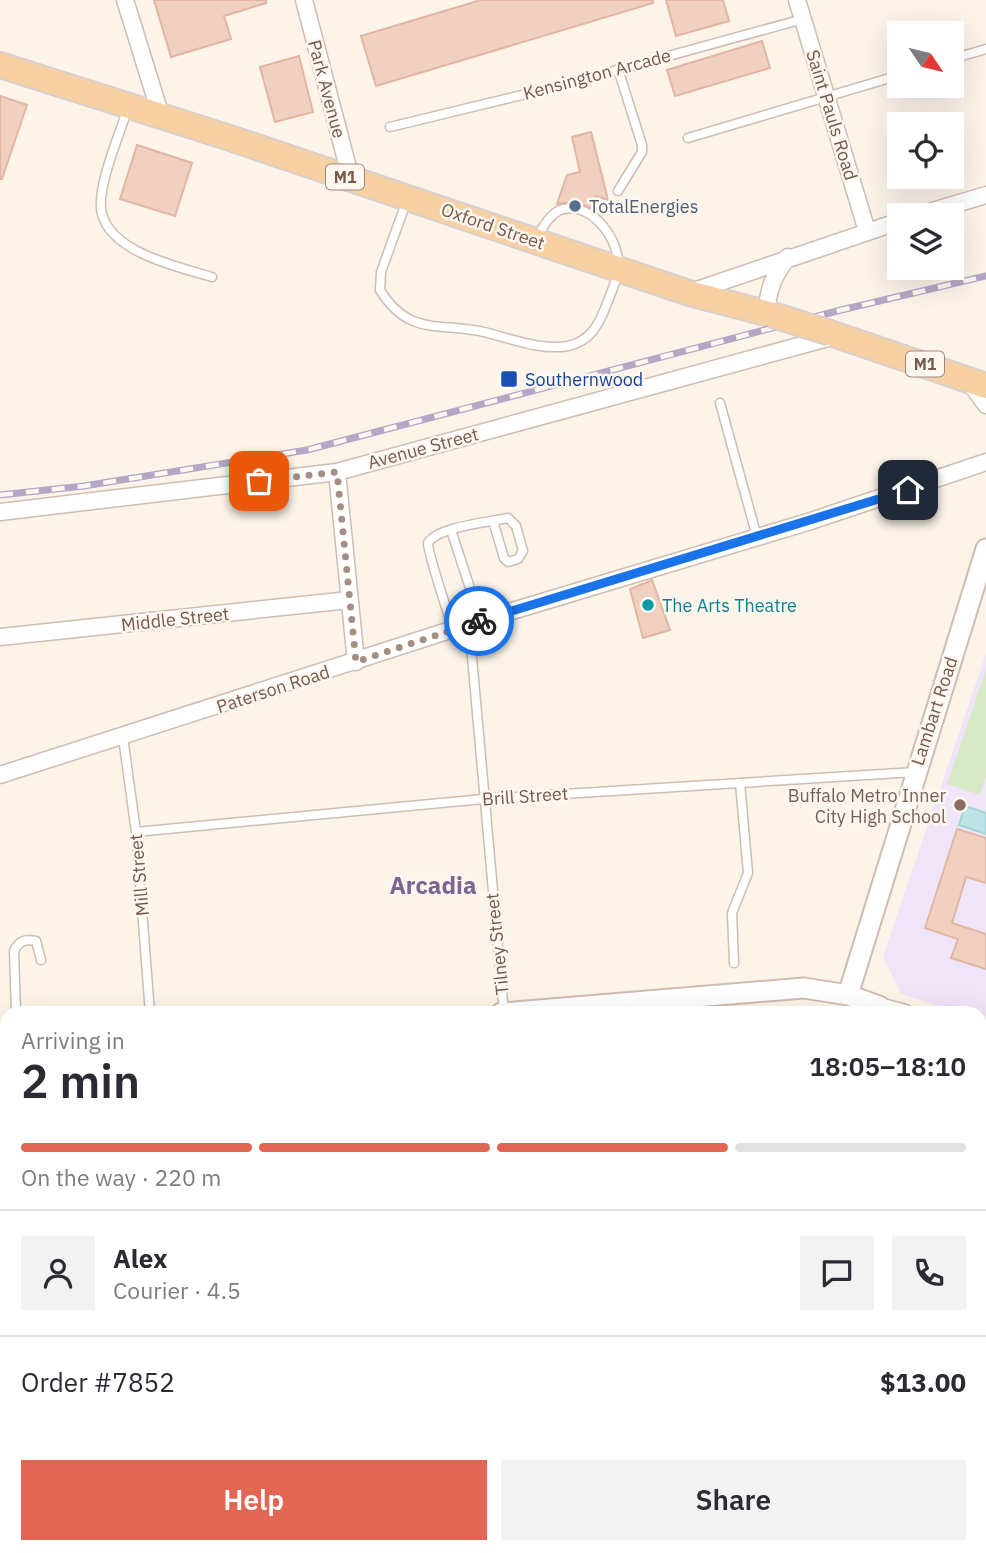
<!DOCTYPE html>
<meta charset="utf-8">
<style>
:root{--surface:#fff;--page:#f2f2f3;--text:#2b2b33;--muted:#7c7c81;--line:#e1e1e2;--accent:#e16653}
body{margin:0;font-family:"IBM Plex Sans",sans-serif;background:var(--page);color:var(--text);height:100vh;display:flex;flex-direction:column;font-size:26px;white-space:nowrap}
*{box-sizing:border-box;margin:0}
p{font-size:23px;color:var(--muted)}
.icon{flex:none;width:38px;height:38px;fill:none;stroke:currentColor;stroke-width:2;stroke-linecap:round;stroke-linejoin:round}
.map{position:relative;flex:1;overflow:hidden}
.details{position:absolute;left:0px;top:1006px;width:987px;height:548px;display:flex;flex-direction:column;background:var(--surface);border-radius:21px 21px 0 0;box-shadow:0 7px 28px #0002}
.details>*{flex:none}
.needle{width:46px;rotate:125deg}
.buttons{position:absolute;left:887px;top:21px;display:grid;gap:14px}
.buttons a{display:grid;place-items:center;width:77px;height:77px;border-radius:0px;background:var(--surface);box-shadow:0 7px 28px #0002;font-size:35px}
.pin{position:absolute;display:grid;place-items:center;width:60px;height:60px;color:#fff;margin:-30px;border-radius:14px;box-shadow:0 4px 10px #0006}
.courier{position:absolute;display:grid;place-items:center;width:70px;height:70px;margin:-35px;border:5px solid #1a73e8;border-radius:50%;background:#fff;color:#222;box-shadow:0 2px 9px #0007}
.summary em{font-style:normal;font-weight:600}
.summary div{display:flex;flex-direction:column-reverse}
.summary{display:flex;align-items:center;justify-content:space-between;height:119px;padding:0 21px}
h1{font-size:46px;font-weight:600;line-height:52px}
.bar{display:grid;grid-template-columns:repeat(4,1fr);gap:10px 7px;align-content:center;height:84px;padding:0 21px}
.bar i{height:9px;border-radius:5px;background:var(--line)}
.bar .on{background:var(--accent)}
.bar p{grid-column:span 4}
.line{display:flex;align-items:center;gap:18px;padding:0 21px;border-top:2px solid var(--line)}
.line div{flex:1}
.round{display:grid;place-items:center;flex:none;width:74px;height:74px;border-radius:0px;background:var(--page)}
.action{display:flex;gap:14px;margin-top:auto;padding:14px 21px}
.action a{flex:1;height:80px;border-radius:0px;background:var(--accent);color:#fff;font-size:28px;font-weight:600;line-height:80px;text-align:center}
.action a+a{background:var(--page);color:var(--text)}
.map>svg:first-child{display:block}
</style>
<div class="map">
<svg width="986" height="1553" viewBox="0 0 986 1553">
<rect width="100%" height="100%" fill="#fcf3e9"/>
<path fill="#f0e5f8" d="M 986,654 L 986,1021 L 980,1019 L 980,1013 L 961,1013 L 901,994 L 883,956 Z"/>
<path fill="#d8e9c7" d="M 986,670 L 986,776 L 980,795 L 947,784 Z
M 129,1547 L 334,1547 L 334,1553 L 129,1553 Z
M 370,1547 L 447,1547 L 447,1553 L 370,1553 Z
M 452,1547 L 529,1547 L 529,1553 L 452,1553 Z"/>
<path fill="#bde3e5" stroke="#a4d3d7" stroke-width="2" d="M 965,806 L 986,813 L 986,834 L 959,825 Z"/>
<path fill="#f0d0c1" stroke="#e2b5a2" stroke-width="2" d="M 154,0 L 266,0 L 266,3 L 224,16 L 231,39 L 171,57 Z
M 481,0 L 653,0 L 653,3 L 376,86 L 361,36 Z
M 666,0 L 723,0 L 729,21 L 676,36 Z
M 762,41 L 770,68 L 675,96 L 667,70 Z
M 299,56 L 313,112 L 275,122 L 260,67 Z
M 0,96 L 27,105 L 2,179 L 0,179 Z
M 591,132 L 608,200 L 596,196 L 592,208 L 572,202 L 557,204 L 567,175 L 580,172 L 572,137 Z
M 137,145 L 192,163 L 175,216 L 120,199 Z
M 652,580 L 670,630 L 643,638 L 630,589 Z
M 957,829 L 986,838 L 986,883 L 966,877 L 952,923 L 986,934 L 986,969 L 951,958 L 958,939 L 925,928 Z"/>
<g fill="none" stroke-linecap="round" stroke-linejoin="round">
<g stroke="#d0bcb1" stroke-width="11">
<path id="service" d="M 952,59 L 986,49
M 618,69 L 642,145 L 642,152 L 618,191
M 128,108 C 120,133 95,191 102,214 C 112,253 179,267 212,277
M 390,127 L 563,85 L 803,19
M 688,138 L 900,75
M 407,200 L 381,272 L 380,290 C 409,337 440,322 484,332 C 509,338 541,351 568,346 C 590,341 598,326 606,306 C 611,292 620,275 618,260 C 616,235 589,200 560,210 C 549,215 543,228 536,238
M 720,403 L 757,537
M 451,530 L 469,585
M 469,624 L 504,1013
M 453,630 C 449,615 427,552 428,543 C 437,527 489,522 508,518 L 516,526 L 523,551 L 518,559 L 508,562 L 504,558 L 493,521
M 123,737 L 136,832 L 150,1013
M 136,832 L 483,799 L 915,772
M 734,963 L 732,913 L 748,873 L 740,783
M 16,1013 L 14,951 C 19,941 24,939 36,941 L 41,960
M 0,1270 L 7,1268
M 0,1410 L 7,1410
M 0,1470 L 7,1469
M 0,1535 L 7,1533
M 29,1547 L 32,1553"/>
</g>
<g stroke="#d0bcb1" stroke-width="19">
<path id="minor" d="M 125,0 L 161,116
M 304,0 L 351,179
M 797,0 L 867,231
M 919,215 L 986,195
M 691,292 L 900,221
M 767,314 C 767,290 774,275 788,257
M 967,379 L 986,405
M 337,472 L 356,662
M 0,512 L 337,472 L 835,336
M 0,637 L 349,600
M 0,775 L 469,624 L 811,521 L 986,462
M 879,1006 L 905,1013
M 980,1037 L 986,1039"/>
</g>
<g stroke="#d0bcb1" stroke-width="23">
<path id="tertiary" d="M 848,995 L 986,549
M 501,1013 L 804,988 L 848,995 L 879,1006 L 881,1013
M 0,1052 L 7,1051
M 937,1553 L 937,1547"/>
</g>
<g stroke="#d9d0cd" stroke-width="28">
<path id="primary" d="M 0,65 L 227,137 L 689,293 L 773,315
M 830,333 L 986,386"/>
</g>
<use href="#service" stroke="#fff" stroke-width="8"/>
<use href="#minor" stroke="#fff" stroke-width="16"/>
<use href="#tertiary" stroke="#fff" stroke-width="19"/>
<use href="#primary" stroke="#f7d1a4" stroke-width="24"/>
<g stroke="#b5a6c6" stroke-width="7">
<path id="rail" d="M 0,495 L 84,486 L 307,450 L 841,310 L 986,276"/>
</g>
<use href="#rail" stroke="#fef7ef" stroke-width="4.5" stroke-dasharray="13" stroke-linecap="butt"/>
<g stroke="#d9d0cd" stroke-width="28" stroke-linecap="butt">
<path id="primary-bridge" d="M 773,315 L 830,333"/>
</g>
<use href="#primary-bridge" stroke="#f7d1a4" stroke-width="24"/>
</g>
<g fill="none" stroke-linecap="round" stroke-linejoin="round">
<path stroke="#a58e84" stroke-width="7" stroke-dasharray="0 12.6" d="M 259,481 L 337,472 L 356,662 L 479,621"/>
<path stroke="#1a73e8" stroke-width="9" d="M 479,621 L 908,490"/>
</g>
<circle fill="#5c6f8a" stroke="#fef7ef" stroke-width="2.5" cx="575" cy="206" r="7"/>
<rect fill="#1a4fb4" stroke="#fef7ef" stroke-width="2.5" x="500" y="370" width="18" height="18" rx="3.5"/>
<circle fill="#0f9aa8" stroke="#fef7ef" stroke-width="2.5" cx="648" cy="605" r="7"/>
<circle fill="#8d6e63" stroke="#fef7ef" stroke-width="2.5" cx="960" cy="805" r="7"/>
<g text-anchor="middle" dominant-baseline="central" stroke-width="5" stroke-linejoin="round" paint-order="stroke">
<g fill="#fef7ef" stroke="#9f887e" stroke-width="2">
<rect x="326" y="164.5" width="38" height="25" rx="5"/>
<rect x="906" y="351.5" width="38" height="25" rx="5"/>
</g>
<g font-size="16" font-weight="bold" fill="#76584d">
<text x="345" y="177">M1</text>
<text x="925" y="364">M1</text>
</g>
<g font-size="18" fill="#76584d" stroke="#fef7ef">
<text transform="translate(597 74) rotate(-15)">Kensington Arcade</text>
<text transform="translate(327 89) rotate(75)">Park Avenue</text>
<text transform="translate(832 115) rotate(73)">Saint Pauls Road</text>
<text transform="translate(493 226) rotate(19)">Oxford Street</text>
<text transform="translate(423 448) rotate(-15)">Avenue Street</text>
<text transform="translate(175 619) rotate(-6)">Middle Street</text>
<text transform="translate(273 689) rotate(-18)">Paterson Road</text>
<text transform="translate(934 711) rotate(-72)">Lambart Road</text>
<text transform="translate(525 796) rotate(-4)">Brill Street</text>
<text transform="translate(139 875) rotate(-95)">Mill Street</text>
<text transform="translate(497 944) rotate(-96)">Tilney Street</text>
</g>
<g font-size="18" fill="#4e5e75" stroke="#fef7ef" text-anchor="start">
<text x="589" y="206">TotalEnergies</text>
</g>
<g font-size="18" fill="#164399" stroke="#fef7ef" text-anchor="start">
<text x="525" y="379">Southernwood</text>
</g>
<g font-size="18" fill="#0d838f" stroke="#fef7ef" text-anchor="start">
<text x="662" y="605">The Arts Theatre</text>
</g>
<g font-size="18" fill="#785e54" stroke="#fef7ef" text-anchor="end">
<text x="946" y="795">Buffalo Metro Inner<tspan x="946" dy="21">City High School</tspan></text>
</g>
<g font-size="24" font-weight="bold" fill="#7e6591" stroke="#fef7ef">
<text x="433" y="885">Arcadia</text>
</g>
</g>
</svg>
<div class="buttons">
<a><svg class="needle" viewBox="-14 -14 28 28"><path d="M0-13l5 13h-10z" fill="#e53935"/><path d="M0 13l5-13h-10z" fill="#7c7c81"/></svg></a>
<a><svg class="icon" aria-label="locate" viewBox="0 0 24 24"><circle cx="12" cy="12" r="6"/><path d="M12 2v4M12 18v4M2 12h4M18 12h4"/></svg></a>
<a><svg class="icon" aria-label="layers" viewBox="0 0 24 24"><path d="M12 4l9 5-9 5-9-5zM3 14l9 5 9-5"/></svg></a>
</div>
<div class="pin" style="left:259px;top:481px;background:#ea580c"><svg class="icon" aria-label="bag" viewBox="0 0 24 24"><path d="M5 8h14l-1 12H6zM9 8a3 3 0 0 1 6 0"/></svg></div>
<div class="pin" style="left:908px;top:490px;background:#1f2937"><svg class="icon" aria-label="home" viewBox="0 0 24 24"><path d="M3 11l9-7 9 7M6 9v11h12V9"/></svg></div>
<div class="courier" style="left:479px;top:621px"><svg class="icon" aria-label="bike" viewBox="0 0 24 24"><circle cx="6" cy="16" r="4"/><circle cx="18" cy="16" r="4"/><path d="M6 16l4-8h5l3 8M10 8l3 8H6M13 5h3"/></svg></div>
<section class="details">
<div class="summary"><div><h1>2 min</h1><p>Arriving in</p></div><em>18:05–18:10</em></div>
<div class="bar"><i class="on"></i><i class="on"></i><i class="on"></i><i></i><p>On the way · 220 m</p></div>
<div class="line" style="height:126px"><a class="round"><svg class="icon" aria-label="person" viewBox="0 0 24 24"><circle cx="12" cy="8" r="4"/><path d="M4 21q1-7 8-7t8 7"/></svg></a><div><b>Alex</b><p>Courier · 4.5</p></div><a class="round"><svg class="icon" aria-label="chat" viewBox="0 0 24 24"><path d="M4 5h16v11H9l-5 4z"/></svg></a><a class="round"><svg class="icon" aria-label="phone" viewBox="0 0 24 24"><path d="M5 4h4l2 5-3 2q2 4 5 5l2-3 5 2v4C11 20 4 13 5 4z"/></svg></a></div>
<div class="line" style="height:91px"><div>Order #7852</div><b>$13.00</b></div>
<div class="action"><a>Help</a><a>Share</a></div>
</section>
</div>
